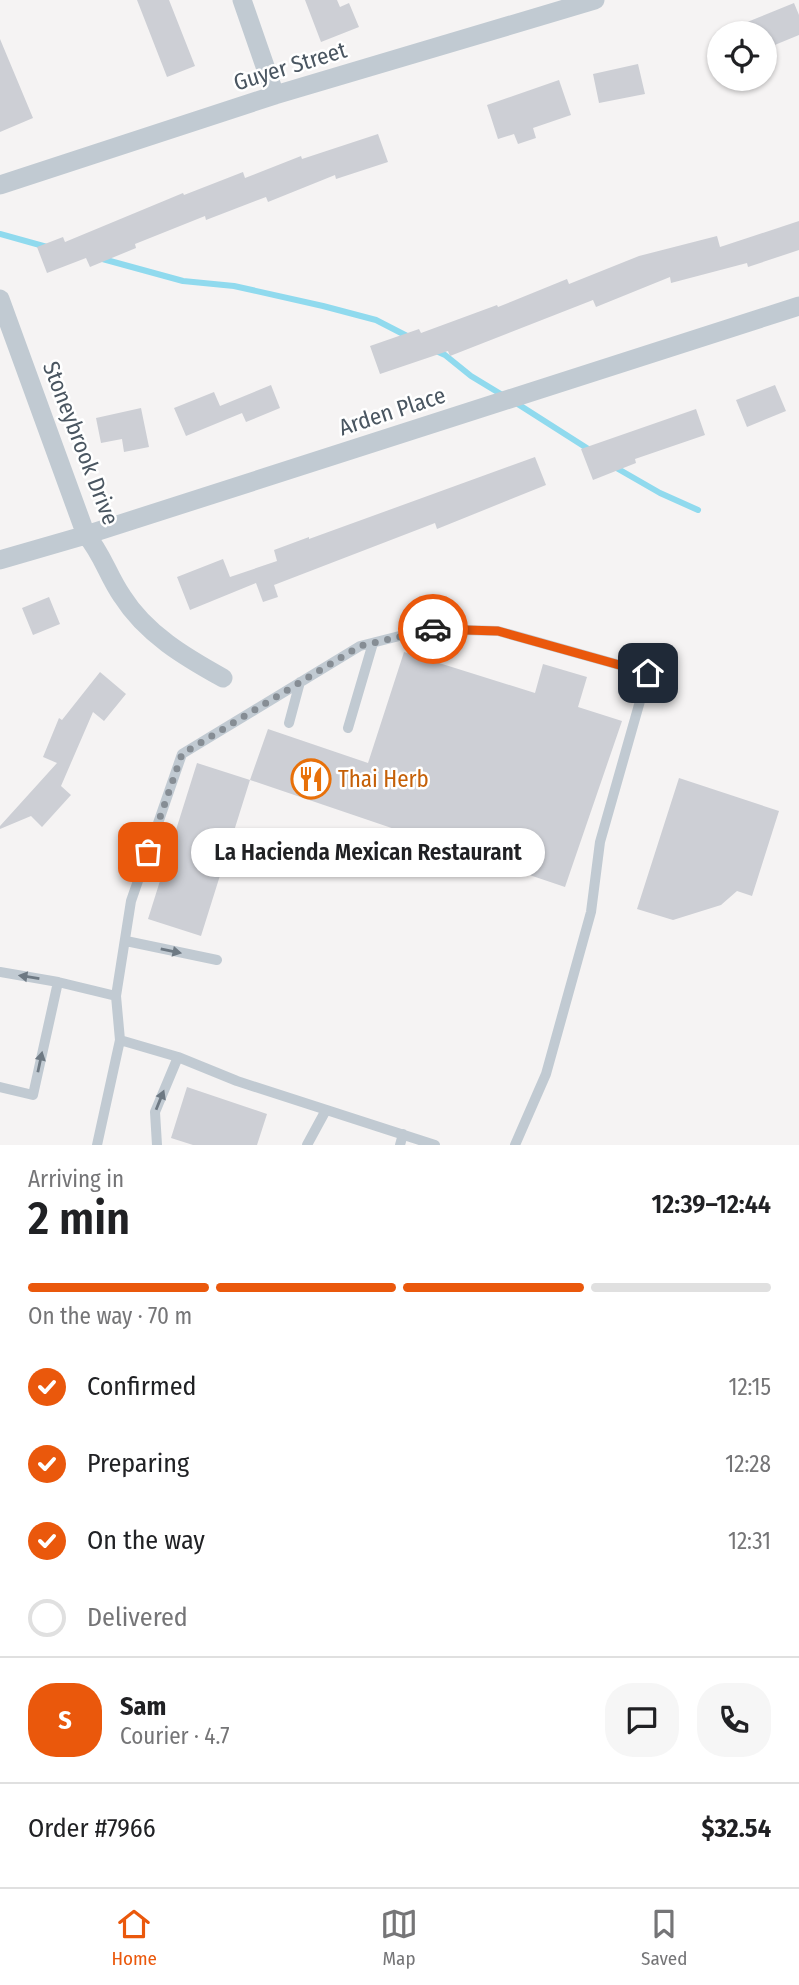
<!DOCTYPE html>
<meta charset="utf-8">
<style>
:root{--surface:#fff;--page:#f6f6f6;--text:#202124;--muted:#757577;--line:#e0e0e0;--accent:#ea580c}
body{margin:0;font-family:"Fira Sans Condensed",sans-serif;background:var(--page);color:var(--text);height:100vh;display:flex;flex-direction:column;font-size:26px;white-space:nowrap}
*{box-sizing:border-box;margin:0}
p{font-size:23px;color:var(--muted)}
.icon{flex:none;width:38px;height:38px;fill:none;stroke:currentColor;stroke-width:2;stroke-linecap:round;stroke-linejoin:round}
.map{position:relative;height:1145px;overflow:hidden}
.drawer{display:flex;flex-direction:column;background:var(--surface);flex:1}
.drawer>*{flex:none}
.buttons{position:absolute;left:707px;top:21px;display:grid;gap:14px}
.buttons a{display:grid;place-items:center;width:70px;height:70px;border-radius:50%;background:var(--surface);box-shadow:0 2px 5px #0004;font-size:35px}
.pin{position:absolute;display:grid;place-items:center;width:60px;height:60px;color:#fff;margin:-30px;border-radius:14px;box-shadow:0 4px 10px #0006}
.courier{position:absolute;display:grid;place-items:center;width:70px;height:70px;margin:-35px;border:5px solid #ea580c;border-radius:50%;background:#fff;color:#222;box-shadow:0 2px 9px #0007}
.bubble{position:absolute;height:49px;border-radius:24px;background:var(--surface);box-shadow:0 2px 5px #0004;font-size:23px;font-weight:600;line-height:49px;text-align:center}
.head em{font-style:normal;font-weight:600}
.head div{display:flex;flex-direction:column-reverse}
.head{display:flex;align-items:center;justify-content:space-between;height:119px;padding:0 28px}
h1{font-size:46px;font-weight:600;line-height:52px}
.bar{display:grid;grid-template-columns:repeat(4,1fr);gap:10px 7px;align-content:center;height:84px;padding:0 28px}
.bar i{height:9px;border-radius:5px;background:var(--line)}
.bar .current{background:var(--accent)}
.bar p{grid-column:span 4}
.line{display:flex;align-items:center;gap:18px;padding:0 28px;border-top:2px solid var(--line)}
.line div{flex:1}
.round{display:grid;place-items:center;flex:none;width:74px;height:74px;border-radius:28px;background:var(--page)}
ol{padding:0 28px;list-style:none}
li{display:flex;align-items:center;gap:21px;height:77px}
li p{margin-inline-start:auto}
li .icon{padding:7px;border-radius:50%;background:var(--accent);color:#fff;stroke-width:4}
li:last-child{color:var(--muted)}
li i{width:38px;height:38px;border:4px solid var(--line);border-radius:50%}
.menu{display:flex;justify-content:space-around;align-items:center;height:98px;border-top:2px solid var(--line);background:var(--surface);font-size:19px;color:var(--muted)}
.menu a{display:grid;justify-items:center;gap:4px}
.menu .current{color:var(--accent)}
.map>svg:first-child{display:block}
</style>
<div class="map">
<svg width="799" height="1145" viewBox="0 0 799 1145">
<rect width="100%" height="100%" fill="#f5f3f3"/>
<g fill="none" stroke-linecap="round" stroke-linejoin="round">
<path stroke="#90daee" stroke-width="6" d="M 0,234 L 47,247
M 99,258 L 183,281 L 234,286 L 323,306 L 376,320 L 409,337
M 434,350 L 445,355 L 471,376 L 504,396
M 513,401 L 593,452
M 613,466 L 660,493 L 698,510"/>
</g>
<path fill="#cdcfd5" d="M 137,0 L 169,0 L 195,66 L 167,77 Z
M 305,0 L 337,0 L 340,7 L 349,3 L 359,27 L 321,42 Z
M 794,3 L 799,15 L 799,35 L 765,49 L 765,33 L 720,33 Z
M 0,39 L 33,118 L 0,132 Z
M 638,64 L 645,94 L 599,103 L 593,74 Z
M 559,80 L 571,115 L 533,128 L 536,138 L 518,144 L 514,134 L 498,139 L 487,105 Z
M 378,134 L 388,162 L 336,179 L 335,175 L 268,202 L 266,197 L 206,220 L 205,216 L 135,244 L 136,248 L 90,267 L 86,258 L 47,273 L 37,247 L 63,237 L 65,242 L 183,193 L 184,195 L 243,172 L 245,178 L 301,156 L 302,159 Z
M 799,221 L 799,250 L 748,267 L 747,263 L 671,283 L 670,277 L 596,307 L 593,300 L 450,356 L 448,351 L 380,374 L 370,346 L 419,329 L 421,333 L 497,305 L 498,307 L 567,279 L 569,284 L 639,256 L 717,236 L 720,247 Z
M 271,385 L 280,408 L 246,422 L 242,413 L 186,436 L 174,408 L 214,392 L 220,406 Z
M 775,385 L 786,411 L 747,427 L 736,400 Z
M 141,408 L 149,447 L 124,452 L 122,439 L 101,443 L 96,418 Z
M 696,409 L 705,435 L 635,459 L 636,463 L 593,480 L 581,449 Z
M 535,457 L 546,485 L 437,529 L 435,523 L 274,585 L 278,597 L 263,602 L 256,583 L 190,610 L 177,577 L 223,559 L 230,577 L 277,561 L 274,550 L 309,537 L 309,539 Z
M 49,597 L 60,624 L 33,635 L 22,608 Z
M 404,652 L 535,693 L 543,664 L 587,677 L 578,707 L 622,721 L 565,887 L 250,780 L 268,729 L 368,763 Z
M 100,672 L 126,694 L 104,721 L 93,712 L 61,786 L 71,795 L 42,827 L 31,816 L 0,829 L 0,826 L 57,763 L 43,757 L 59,718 L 62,720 Z
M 197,763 L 250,780 L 201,936 L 148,919 Z
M 679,778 L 779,811 L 752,896 L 737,891 L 721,905 L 673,920 L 637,909 Z
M 187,1087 L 267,1114 L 257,1145 L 193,1145 L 171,1138 Z"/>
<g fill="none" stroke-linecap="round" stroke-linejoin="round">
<path stroke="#c1cad2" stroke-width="10" d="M 289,723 L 300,682
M 348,728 L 373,643
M 126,941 L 217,960
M 0,972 L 58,982 L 116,996
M 120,1040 L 116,996 L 131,901 L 182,754 L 360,646 L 427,629 L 498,631 L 648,673 L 600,842 L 591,912 L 546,1074 L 515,1145
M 0,1087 L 33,1095 L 58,982
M 97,1145 L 120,1040 L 178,1057 L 237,1081 L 435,1145
M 157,1145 L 155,1112 L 178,1057
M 307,1145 L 326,1110
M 400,1145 L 403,1134"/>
<path stroke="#c1cad2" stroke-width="19" d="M 242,0 L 275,95
M 0,185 L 275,95 L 595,0
M 0,299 L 86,535 C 102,553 108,576 122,596 C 146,634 185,657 223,678
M 0,560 L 86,535 L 799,306"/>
</g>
<defs><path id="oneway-solid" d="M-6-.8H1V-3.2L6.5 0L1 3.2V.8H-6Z" transform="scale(1.75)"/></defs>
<g fill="#6e7983">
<use href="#oneway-solid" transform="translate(171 951) rotate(12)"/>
<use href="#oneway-solid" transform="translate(29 977) rotate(-171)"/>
<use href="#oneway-solid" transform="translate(40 1062) rotate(-78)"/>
<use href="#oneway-solid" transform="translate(160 1100) rotate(-68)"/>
</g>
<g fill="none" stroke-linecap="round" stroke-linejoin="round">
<path stroke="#868d94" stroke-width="7" stroke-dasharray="0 12.6" d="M 148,852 L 182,754 L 360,646 L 433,629"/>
<path stroke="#ea580c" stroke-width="9" d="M 433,629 L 498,631 L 648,673"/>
</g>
<defs>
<g id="restaurant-ring" transform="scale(2.0125)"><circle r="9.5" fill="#fff" stroke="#e8710a" stroke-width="1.5"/><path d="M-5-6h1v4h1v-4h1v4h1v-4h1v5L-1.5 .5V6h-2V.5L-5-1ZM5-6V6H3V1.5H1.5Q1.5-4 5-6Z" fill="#e8710a"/></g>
</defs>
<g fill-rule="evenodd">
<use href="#restaurant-ring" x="311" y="779"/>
</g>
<g text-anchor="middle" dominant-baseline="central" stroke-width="5" stroke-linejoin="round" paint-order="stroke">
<g font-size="23" fill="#4a5661" stroke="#fff">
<text transform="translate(290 66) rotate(-17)">Guyer Street</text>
<text transform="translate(392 411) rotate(-18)">Arden Place</text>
<text transform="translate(81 443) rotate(69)">Stoneybrook Drive</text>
</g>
<g font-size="23" fill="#c56008" stroke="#fff" text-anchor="start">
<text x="338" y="779">Thai Herb</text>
</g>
</g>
</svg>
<div class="buttons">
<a><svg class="icon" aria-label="locate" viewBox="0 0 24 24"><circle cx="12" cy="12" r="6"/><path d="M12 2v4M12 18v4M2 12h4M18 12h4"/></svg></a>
</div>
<div class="pin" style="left:148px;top:852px;background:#ea580c"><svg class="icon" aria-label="bag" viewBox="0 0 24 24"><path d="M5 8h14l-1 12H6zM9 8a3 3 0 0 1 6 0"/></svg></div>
<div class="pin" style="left:648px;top:673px;background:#1f2937"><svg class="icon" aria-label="home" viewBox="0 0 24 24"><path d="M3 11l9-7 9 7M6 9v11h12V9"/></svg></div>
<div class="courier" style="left:433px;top:629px"><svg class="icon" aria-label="car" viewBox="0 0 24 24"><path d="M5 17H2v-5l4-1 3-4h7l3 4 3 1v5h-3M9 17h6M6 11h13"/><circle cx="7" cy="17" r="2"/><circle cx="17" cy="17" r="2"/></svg></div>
<div class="bubble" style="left:191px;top:828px;width:354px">La Hacienda Mexican Restaurant</div>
</div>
<section class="drawer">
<div class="head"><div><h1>2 min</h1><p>Arriving in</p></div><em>12:39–12:44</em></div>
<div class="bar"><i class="current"></i><i class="current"></i><i class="current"></i><i></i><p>On the way · 70 m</p></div>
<ol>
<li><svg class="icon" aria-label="check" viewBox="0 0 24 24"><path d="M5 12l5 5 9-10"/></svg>Confirmed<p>12:15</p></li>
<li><svg class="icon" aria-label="check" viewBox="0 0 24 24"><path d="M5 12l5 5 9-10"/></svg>Preparing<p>12:28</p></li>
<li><svg class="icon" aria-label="check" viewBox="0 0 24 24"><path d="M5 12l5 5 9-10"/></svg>On the way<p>12:31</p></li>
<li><i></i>Delivered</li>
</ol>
<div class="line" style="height:126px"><b class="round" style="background:var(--accent);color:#fff">S</b><div><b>Sam</b><p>Courier · 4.7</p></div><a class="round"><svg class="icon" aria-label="chat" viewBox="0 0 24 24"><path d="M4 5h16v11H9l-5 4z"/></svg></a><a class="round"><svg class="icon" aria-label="phone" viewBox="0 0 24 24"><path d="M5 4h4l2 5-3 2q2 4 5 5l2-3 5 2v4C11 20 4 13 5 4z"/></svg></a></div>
<div class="line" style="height:91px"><div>Order #7966</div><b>$32.54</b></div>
</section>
<nav class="menu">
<a class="current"><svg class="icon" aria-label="home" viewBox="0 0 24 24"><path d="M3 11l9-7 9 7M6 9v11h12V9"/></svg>Home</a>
<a><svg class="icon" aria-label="map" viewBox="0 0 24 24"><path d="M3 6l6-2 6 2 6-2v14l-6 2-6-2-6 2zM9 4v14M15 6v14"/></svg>Map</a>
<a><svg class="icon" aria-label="saved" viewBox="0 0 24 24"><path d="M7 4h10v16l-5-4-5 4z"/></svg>Saved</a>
</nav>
